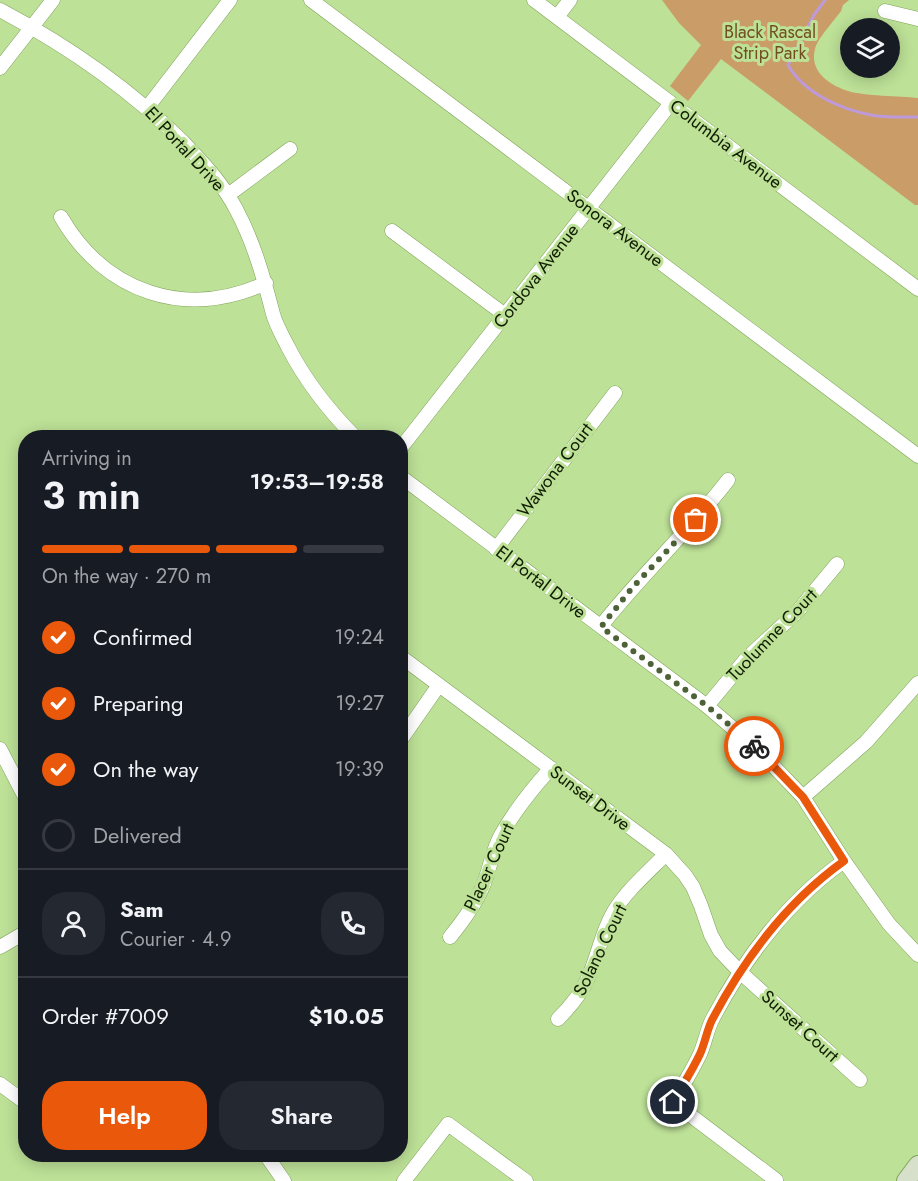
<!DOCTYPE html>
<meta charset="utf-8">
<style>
:root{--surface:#171b24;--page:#242831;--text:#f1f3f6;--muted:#9ea1a6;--line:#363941;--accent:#ea580c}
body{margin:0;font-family:Jost,sans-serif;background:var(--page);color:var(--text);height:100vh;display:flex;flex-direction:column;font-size:22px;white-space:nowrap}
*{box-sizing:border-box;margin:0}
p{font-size:20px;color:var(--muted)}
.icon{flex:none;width:33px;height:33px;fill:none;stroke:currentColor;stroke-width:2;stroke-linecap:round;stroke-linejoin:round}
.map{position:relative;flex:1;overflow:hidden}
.drawer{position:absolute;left:18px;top:430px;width:390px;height:732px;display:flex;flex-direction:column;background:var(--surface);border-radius:24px;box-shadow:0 3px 15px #0003}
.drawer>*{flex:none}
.buttons{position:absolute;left:840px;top:18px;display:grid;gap:12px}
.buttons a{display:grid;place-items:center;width:60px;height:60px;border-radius:50%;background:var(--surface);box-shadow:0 3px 15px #0003;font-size:30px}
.pin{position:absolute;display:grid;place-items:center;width:51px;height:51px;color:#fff;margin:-26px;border:3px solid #fff;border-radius:50%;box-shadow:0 2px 6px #0007}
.courier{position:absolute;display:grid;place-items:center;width:60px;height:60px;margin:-30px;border:4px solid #ea580c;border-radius:50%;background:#fff;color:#222;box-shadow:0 2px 8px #0007}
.head em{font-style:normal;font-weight:600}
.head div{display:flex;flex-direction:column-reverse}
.head{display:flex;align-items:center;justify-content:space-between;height:102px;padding:0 24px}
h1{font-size:39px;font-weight:600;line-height:45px}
.bar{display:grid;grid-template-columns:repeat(4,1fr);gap:9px 6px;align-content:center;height:72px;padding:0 24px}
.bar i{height:8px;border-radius:4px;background:var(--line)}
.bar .selected{background:var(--accent)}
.bar p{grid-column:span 4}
.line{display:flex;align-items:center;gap:15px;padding:0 24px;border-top:2px solid var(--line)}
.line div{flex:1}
.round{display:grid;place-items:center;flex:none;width:63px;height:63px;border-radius:24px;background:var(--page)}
ol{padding:0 24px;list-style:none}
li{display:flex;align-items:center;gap:18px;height:66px}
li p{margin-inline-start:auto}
li .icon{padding:6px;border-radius:50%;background:var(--accent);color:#fff;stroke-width:4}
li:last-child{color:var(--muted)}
li i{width:33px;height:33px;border:3px solid var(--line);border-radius:50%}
.primary-button{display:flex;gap:12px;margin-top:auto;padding:12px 24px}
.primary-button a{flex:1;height:69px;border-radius:24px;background:var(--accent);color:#fff;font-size:24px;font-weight:600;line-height:69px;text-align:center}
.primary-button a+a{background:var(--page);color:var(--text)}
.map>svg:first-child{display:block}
</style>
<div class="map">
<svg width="918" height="1181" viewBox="0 0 918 1181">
<rect width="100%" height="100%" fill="#bde197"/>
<path fill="#ca9c68" d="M 662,0 L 849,0 L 843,5 L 841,11 C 834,21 817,39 815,49 C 809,71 829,85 848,91 C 864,96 900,96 918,98 L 918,205 L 915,205 L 721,59 L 688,101 L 670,86 L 701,45 L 679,23 Z"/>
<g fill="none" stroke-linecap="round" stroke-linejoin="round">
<path stroke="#be9adb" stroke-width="3" d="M 825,0 L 814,15 L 788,65 C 804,93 840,109 871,115 C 886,118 903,117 918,117"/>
<g stroke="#81a35b" stroke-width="15">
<path id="street" d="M 311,0 L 918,456
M 534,0 L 918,289
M 0,10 C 68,46 129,88 184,143 C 204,164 224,185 237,211 C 254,243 264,279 273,314 C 276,325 283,337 288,347 C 306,382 329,411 356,438
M 885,11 L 918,19
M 557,17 L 570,0
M 0,68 L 53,0
M 147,108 L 230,0
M 228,195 L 290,149
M 61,217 C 105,293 186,320 266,283
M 392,231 L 505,315
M 400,449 L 671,103
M 400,476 L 707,706 L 757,749 L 803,797 L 844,861 L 889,924 L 918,955
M 496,549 L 615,393
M 601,626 C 641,575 689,531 728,480
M 400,656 L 666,854 L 685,875 L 693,887 L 701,906 L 711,935 L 720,951 L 740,972 L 860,1080
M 707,706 L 746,659 L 798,611 L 837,564
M 400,741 L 439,685
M 0,749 L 26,799
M 803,797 L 866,742 L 918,683
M 450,937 C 463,921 475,905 483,886 C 490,869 492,851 501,835 C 515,810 532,789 551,768
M 0,947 L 26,932
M 558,1019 C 570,1007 581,994 588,978 C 598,957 601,934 613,913 C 626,891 648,872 666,854
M 0,1084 L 26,1103
M 266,1155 L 284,1181
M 776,1180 L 673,1102 C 682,1087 692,1071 700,1054 C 705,1043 707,1030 712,1020 C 744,959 788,901 844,861
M 404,1181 L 448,1124 L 526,1181"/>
</g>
<g stroke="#81a35b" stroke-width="20">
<path id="secondary" d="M 906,1181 L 918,1165"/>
</g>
<use href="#street" stroke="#fff" stroke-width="14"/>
<use href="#secondary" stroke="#d6e0cb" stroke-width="18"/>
</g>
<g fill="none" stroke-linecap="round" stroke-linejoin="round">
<path stroke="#4d6236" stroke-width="6" stroke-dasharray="0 10.8" d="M 696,520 L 632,588 L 601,627 L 707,706 L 754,746"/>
<path stroke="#ea580c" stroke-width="8" d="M 673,1102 C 682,1086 692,1071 700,1054 C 705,1043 707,1030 712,1020 C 744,959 788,901 844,861 L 803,797 L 754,746"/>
</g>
<g text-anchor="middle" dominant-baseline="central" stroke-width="6" stroke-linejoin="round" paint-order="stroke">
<g font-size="18" fill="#724e21" stroke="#bde197">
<text x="770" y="32">Black Rascal<tspan x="770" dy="21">Strip Park</tspan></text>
</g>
<g font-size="18" fill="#111d02" stroke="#bde197">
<text transform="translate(726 144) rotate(37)">Columbia Avenue</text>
<text transform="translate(185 149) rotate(47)">El Portal Drive</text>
<text transform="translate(615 228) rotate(37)">Sonora Avenue</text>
<text transform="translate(536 276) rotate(-52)">Cordova Avenue</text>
<text transform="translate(555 470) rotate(-53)">Wawona Court</text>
<text transform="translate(541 582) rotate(37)">El Portal Drive</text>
<text transform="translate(772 635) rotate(-46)">Tuolumne Court</text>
<text transform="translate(590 798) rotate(37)">Sunset Drive</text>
<text transform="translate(489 867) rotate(-65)">Placer Court</text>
<text transform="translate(600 950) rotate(-64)">Solano Court</text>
<text transform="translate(800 1026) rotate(42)">Sunset Court</text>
</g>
</g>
</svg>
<div class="buttons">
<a><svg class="icon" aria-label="layers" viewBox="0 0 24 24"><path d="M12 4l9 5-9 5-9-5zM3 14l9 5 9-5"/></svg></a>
</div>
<div class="pin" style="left:696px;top:520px;background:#ea580c"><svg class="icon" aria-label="bag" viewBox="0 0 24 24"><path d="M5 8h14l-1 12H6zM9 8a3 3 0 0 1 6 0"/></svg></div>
<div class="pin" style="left:673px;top:1102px;background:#1f2937"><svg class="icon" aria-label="home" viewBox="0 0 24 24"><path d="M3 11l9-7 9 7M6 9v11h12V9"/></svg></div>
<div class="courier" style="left:754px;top:746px"><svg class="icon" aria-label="bike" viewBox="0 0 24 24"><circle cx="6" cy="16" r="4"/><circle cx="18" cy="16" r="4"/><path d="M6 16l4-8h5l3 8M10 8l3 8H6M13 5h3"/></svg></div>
<section class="drawer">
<div class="head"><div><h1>3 min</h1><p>Arriving in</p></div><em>19:53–19:58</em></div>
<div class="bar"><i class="selected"></i><i class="selected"></i><i class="selected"></i><i></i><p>On the way · 270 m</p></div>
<ol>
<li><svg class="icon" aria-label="check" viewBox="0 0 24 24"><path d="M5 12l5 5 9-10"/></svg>Confirmed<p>19:24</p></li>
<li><svg class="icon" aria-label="check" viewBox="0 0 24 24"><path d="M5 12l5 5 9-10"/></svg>Preparing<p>19:27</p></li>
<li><svg class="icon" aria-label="check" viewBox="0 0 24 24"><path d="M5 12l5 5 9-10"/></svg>On the way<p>19:39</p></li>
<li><i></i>Delivered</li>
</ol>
<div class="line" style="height:108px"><a class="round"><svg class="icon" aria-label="person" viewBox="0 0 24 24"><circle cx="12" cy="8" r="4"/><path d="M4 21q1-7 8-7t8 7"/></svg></a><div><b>Sam</b><p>Courier · 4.9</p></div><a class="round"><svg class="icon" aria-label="phone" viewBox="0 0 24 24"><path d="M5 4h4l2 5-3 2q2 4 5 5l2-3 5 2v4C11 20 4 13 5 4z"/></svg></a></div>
<div class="line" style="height:78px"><div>Order #7009</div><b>$10.05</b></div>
<div class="primary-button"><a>Help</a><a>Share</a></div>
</section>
</div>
